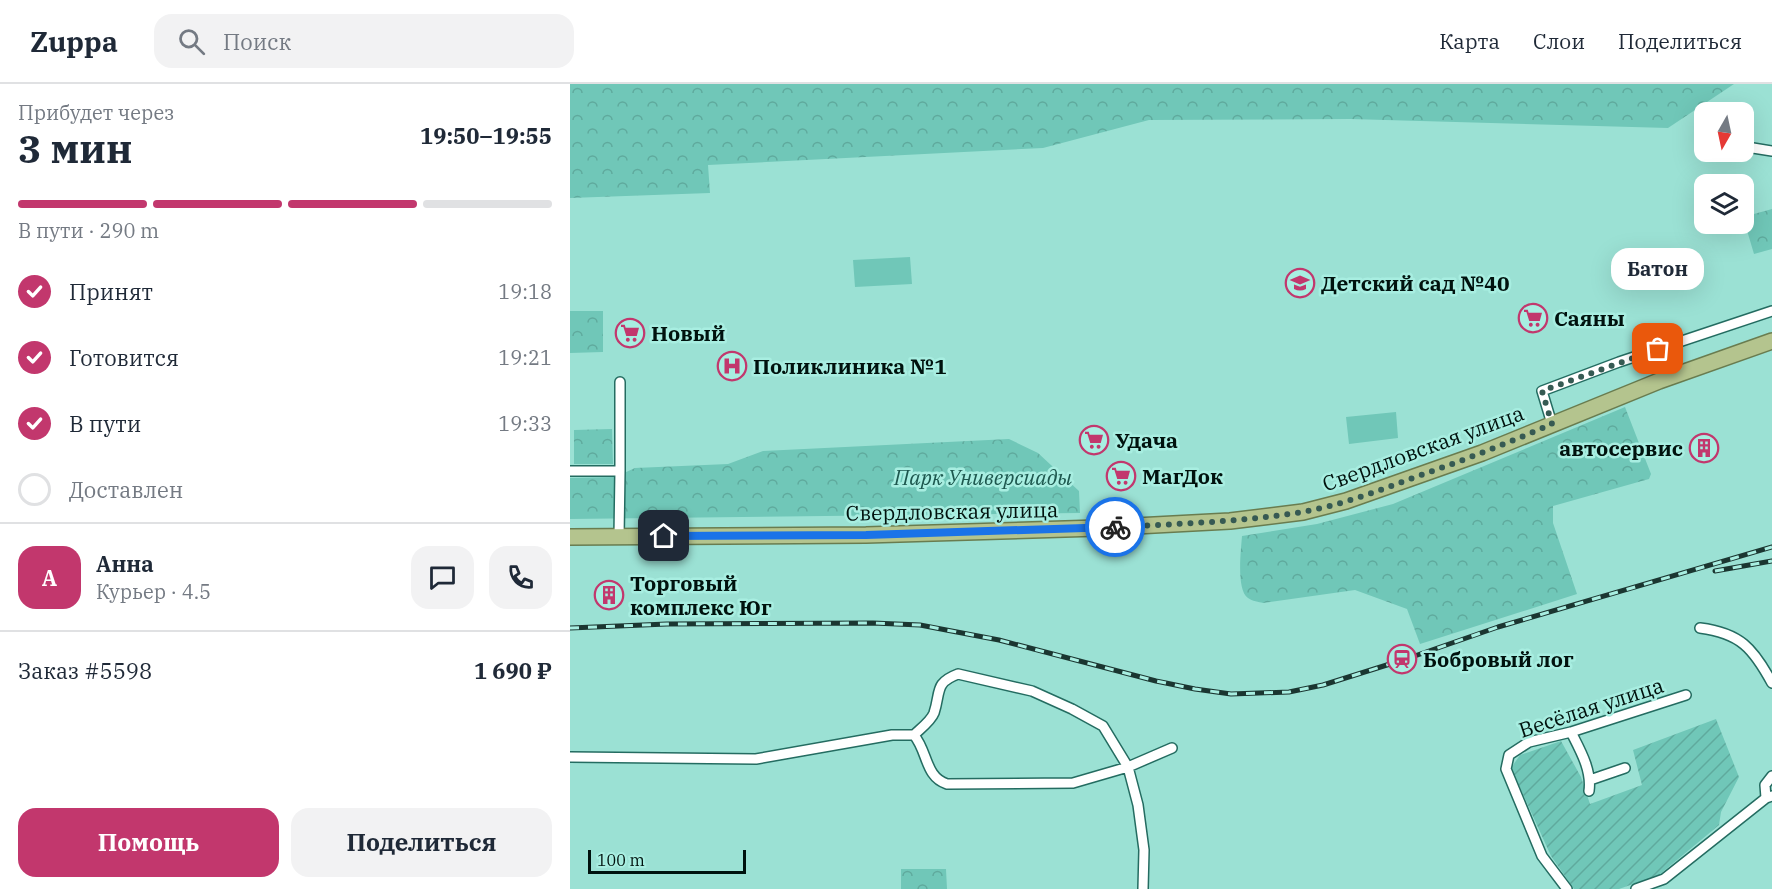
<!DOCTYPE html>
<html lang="ru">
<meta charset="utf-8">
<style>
:root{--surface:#fff;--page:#f2f2f3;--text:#1f2937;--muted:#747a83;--line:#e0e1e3;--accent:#c2376d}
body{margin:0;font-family:"IBM Plex Serif",serif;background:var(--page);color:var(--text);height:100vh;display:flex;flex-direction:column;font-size:22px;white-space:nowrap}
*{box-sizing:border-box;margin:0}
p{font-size:20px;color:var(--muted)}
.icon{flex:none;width:33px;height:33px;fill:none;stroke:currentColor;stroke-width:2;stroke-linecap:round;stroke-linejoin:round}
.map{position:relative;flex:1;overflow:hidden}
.sheet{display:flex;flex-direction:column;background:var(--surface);width:570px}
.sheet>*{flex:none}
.needle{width:39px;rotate:189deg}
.fabs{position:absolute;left:1124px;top:18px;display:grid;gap:12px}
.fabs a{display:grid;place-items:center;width:60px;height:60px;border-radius:12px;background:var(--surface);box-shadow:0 6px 24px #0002;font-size:30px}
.scale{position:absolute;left:18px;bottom:15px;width:158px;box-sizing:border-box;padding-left:6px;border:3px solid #00120e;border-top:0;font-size:16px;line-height:21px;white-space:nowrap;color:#00120e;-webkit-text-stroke:4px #a8eee1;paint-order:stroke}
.pin{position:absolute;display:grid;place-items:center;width:51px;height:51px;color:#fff;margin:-26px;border-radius:12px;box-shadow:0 3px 9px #0006}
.courier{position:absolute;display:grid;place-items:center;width:60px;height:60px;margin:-30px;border:4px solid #1a73e8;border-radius:50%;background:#fff;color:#222;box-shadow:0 2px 8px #0007}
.bubble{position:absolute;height:42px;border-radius:18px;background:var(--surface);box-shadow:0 6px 24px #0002;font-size:20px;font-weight:700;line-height:42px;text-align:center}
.head em{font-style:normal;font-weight:700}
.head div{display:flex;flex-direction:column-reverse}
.head{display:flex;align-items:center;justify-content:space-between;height:102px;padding:0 18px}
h1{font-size:39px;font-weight:700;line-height:45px}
.bar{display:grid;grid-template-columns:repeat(4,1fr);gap:9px 6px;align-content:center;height:72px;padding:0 18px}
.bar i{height:8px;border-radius:4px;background:var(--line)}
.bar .active{background:var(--accent)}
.bar p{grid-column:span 4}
.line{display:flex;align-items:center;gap:15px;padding:0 18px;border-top:2px solid var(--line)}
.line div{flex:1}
.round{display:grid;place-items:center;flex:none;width:63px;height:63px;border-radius:18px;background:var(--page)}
ol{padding:0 18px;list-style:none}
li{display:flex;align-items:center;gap:18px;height:66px}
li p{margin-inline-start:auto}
li .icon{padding:6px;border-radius:50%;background:var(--accent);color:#fff;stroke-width:4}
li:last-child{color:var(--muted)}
li i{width:33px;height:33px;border:3px solid var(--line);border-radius:50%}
.action{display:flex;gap:12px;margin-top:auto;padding:12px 18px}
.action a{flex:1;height:69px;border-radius:18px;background:var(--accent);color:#fff;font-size:24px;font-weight:700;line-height:69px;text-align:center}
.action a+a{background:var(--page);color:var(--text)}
header{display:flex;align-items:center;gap:36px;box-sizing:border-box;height:84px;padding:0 30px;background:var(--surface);border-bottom:2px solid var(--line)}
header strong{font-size:28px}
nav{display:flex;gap:33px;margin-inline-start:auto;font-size:21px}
.search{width:420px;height:54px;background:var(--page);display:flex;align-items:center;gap:15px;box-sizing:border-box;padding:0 21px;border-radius:18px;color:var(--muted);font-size:22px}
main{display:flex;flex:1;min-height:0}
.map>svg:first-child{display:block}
</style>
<header>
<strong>Zuppa</strong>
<div class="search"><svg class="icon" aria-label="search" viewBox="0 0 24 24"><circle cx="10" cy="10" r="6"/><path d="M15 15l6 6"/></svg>Поиск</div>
<nav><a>Карта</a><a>Слои</a><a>Поделиться</a></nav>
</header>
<main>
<section class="sheet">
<div class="head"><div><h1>3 мин</h1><p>Прибудет через</p></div><em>19:50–19:55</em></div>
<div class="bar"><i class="active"></i><i class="active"></i><i class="active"></i><i></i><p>В пути · 290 m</p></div>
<ol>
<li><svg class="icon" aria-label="check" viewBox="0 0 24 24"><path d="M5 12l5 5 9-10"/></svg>Принят<p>19:18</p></li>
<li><svg class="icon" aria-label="check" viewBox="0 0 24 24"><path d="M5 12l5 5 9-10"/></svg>Готовится<p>19:21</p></li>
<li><svg class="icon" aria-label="check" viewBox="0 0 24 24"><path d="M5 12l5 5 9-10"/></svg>В пути<p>19:33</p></li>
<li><i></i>Доставлен</li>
</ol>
<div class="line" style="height:108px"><b class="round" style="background:var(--accent);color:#fff">А</b><div><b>Анна</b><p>Курьер · 4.5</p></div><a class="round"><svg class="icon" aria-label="chat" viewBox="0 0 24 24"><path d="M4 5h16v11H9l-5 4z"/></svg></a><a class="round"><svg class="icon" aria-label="phone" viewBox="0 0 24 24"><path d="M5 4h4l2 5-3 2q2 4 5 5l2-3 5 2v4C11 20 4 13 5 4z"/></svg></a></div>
<div class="line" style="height:78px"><div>Заказ #5598</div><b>1 690 ₽</b></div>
<div class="action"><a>Помощь</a><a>Поделиться</a></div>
</section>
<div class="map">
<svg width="1202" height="805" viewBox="0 0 1202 805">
<defs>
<pattern id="forest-crowns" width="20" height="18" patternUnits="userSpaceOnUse" patternTransform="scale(1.5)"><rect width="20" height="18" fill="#70c7b8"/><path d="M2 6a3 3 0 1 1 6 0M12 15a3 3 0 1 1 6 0" fill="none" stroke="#5faa9d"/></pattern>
<pattern id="garden-furrows" width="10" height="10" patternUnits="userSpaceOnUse" patternTransform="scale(1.5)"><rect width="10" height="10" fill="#70c7b8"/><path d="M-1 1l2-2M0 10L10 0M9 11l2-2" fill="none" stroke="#5faa9d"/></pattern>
</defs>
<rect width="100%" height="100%" fill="#9be1d4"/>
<path fill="#70c7b8" d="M 340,173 L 342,200 L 285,203 L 283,176 Z
M 826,328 L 828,354 L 779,360 L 776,333 Z"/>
<path fill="url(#forest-crowns)" d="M 0,0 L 1164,0 L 1098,44 L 780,35 L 579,36 L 473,64 L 138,81 L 140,109 L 0,114 Z
M 1202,125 L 1202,165 L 1184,170 L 1173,133 Z
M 0,227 L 33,227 L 33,268 L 0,269 Z
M 1055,323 L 1081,390 L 1079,395 L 983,422 L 983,439 L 1007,510 L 850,560 L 837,525 L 785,506 L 693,519 C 689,518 682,517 678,514 C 666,506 671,466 672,452 L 747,440 L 823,420 Z
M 42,345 L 43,380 L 4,380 L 4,346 Z
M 439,355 L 468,369 L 509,407 L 510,429 L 0,435 L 0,394 L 45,393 L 65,384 L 158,380 L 193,367 Z
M 376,785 L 377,805 L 331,805 L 331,785 Z"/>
<path fill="url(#garden-furrows)" d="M 1146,635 L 1169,693 L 1151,728 L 1149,741 L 1089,791 L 1049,805 L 1004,805 L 981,772 L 941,684 L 950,671 L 991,657 L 1011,693 L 1020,720 L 1072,701 L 1063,666 Z"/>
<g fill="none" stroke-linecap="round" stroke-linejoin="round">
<g stroke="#246c61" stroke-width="12">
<path id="minor" d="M 1183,64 L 1202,67
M 982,340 L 972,307 L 1049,278 L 1202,227
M 0,387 L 50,387 L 50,298
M 49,453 L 50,387
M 1130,544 C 1170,549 1183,564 1202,599
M 1001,648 C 1010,666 1022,686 1019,707
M 344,651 C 350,645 361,637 364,629 C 371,608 364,599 388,590 L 462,607 L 502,625 L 533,642 L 558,683 L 568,721 L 574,766 L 573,805
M 0,673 L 186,675 L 322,651 L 344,651 C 358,668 355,693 377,700 L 503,699 L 558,683 L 602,664
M 1020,696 L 1055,684
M 1196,714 L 1195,701 L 1202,692
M 997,805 L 972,772 L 936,685 L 939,671 L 959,658 L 1001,648 L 1116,611
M 1066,805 L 1094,795 L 1196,714 L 1202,712"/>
</g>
<g stroke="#697c4f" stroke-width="18">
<path id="trunk" d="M 0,453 L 296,451 L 528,444 L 660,437 L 733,428 L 776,417 L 912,369 L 1089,297 L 1202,257"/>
</g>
<use href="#minor" stroke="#fff" stroke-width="9"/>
<use href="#trunk" stroke="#b4c48e" stroke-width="15"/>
<g stroke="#1b3631" stroke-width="5">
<path id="rail" d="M 1145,487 L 1202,477
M 0,544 L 97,540 L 303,539 L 350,541 L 429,556 L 586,597 L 625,605 L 661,610 L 719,608 L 753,601 L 836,575 L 928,543 L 1202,463"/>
</g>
<use href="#rail" stroke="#a8eee1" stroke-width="3" stroke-dasharray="9" stroke-linecap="butt"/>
</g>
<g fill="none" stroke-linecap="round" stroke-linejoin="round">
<path stroke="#365a53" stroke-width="6" stroke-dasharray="0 10.8" d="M 545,443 C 607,440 670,438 732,428 C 767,422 803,409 837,396 C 886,379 934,361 982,340 L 972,307 L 1088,265"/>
<path stroke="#1a73e8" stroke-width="8" d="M 94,452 L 296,451 L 545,443"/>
</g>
<defs>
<g id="school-ring" transform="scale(1.5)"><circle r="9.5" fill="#a8eee1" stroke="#c2376d" stroke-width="1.5"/><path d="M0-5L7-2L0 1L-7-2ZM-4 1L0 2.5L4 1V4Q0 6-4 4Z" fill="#c2376d"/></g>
<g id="supermarket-ring" transform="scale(1.5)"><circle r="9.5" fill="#a8eee1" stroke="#c2376d" stroke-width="1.5"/><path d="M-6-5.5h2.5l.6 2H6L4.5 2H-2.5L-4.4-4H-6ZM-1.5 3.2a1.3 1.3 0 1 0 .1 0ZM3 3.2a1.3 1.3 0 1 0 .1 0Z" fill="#c2376d"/></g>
<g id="hospital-ring" transform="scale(1.5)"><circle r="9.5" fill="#a8eee1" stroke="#c2376d" stroke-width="1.5"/><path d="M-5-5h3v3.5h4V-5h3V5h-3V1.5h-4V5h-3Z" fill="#c2376d"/></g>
<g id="building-ring" transform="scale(1.5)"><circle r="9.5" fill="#a8eee1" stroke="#c2376d" stroke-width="1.5"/><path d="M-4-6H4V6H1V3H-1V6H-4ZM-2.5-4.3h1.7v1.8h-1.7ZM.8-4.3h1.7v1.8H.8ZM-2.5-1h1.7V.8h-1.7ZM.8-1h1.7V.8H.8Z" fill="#c2376d"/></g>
<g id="station-ring" transform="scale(1.5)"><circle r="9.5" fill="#a8eee1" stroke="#c2376d" stroke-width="1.5"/><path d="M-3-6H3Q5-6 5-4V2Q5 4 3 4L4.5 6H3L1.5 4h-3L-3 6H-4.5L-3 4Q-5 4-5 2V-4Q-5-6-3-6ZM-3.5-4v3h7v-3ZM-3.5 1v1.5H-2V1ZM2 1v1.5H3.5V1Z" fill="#c2376d"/></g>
</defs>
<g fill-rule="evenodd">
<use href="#school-ring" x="730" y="199"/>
<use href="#supermarket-ring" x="963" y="234"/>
<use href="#supermarket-ring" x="60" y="249"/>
<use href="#hospital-ring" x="162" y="282"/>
<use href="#supermarket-ring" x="524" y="356"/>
<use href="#building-ring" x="1134" y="364"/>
<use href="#supermarket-ring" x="551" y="392"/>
<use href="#building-ring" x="39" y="511"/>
<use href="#station-ring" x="832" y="575"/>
</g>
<g text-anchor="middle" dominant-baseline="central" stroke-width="5" stroke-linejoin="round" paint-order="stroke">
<g font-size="21" font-weight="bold" fill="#00120e" stroke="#a8eee1" text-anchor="start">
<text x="751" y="199">Детский сад №40</text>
<text x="984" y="234">Саяны</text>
<text x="81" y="249">Новый</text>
<text x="183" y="282">Поликлиника №1</text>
<text x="545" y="356">Удача</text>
<text x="1113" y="364" text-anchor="end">автосервис</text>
<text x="572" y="392">МагДок</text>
<text x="60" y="499">Торговый<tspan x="60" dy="24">комплекс Юг</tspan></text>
<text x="853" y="575">Бобровый лог</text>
</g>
<g font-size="21" fill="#00120e" stroke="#a8eee1">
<text transform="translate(853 364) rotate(-20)">Свердловская улица</text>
<text transform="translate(382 427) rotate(-1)">Свердловская улица</text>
<text transform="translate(1021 623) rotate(-18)">Весёлая улица</text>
</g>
<g font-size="21" font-style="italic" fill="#1d574e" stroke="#a8eee1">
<text x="413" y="393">Парк Универсиады</text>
</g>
</g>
</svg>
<div class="fabs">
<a><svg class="needle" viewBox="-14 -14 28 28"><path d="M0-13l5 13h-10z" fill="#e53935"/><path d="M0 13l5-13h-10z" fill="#747a83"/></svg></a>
<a><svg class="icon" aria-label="layers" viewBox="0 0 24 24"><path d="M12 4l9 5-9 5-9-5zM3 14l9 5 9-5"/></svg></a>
</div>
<div class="scale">100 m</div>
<div class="pin" style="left:1088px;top:265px;background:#ea580c"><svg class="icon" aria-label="bag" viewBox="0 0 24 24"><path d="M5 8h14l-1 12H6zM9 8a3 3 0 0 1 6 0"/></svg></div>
<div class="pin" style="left:94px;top:452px;background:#1f2937"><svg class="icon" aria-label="home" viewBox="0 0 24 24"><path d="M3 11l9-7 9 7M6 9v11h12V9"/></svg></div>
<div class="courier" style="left:545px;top:443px"><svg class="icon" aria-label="bike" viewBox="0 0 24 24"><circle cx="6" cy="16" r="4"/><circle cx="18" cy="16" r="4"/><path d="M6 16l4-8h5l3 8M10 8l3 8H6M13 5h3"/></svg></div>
<div class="bubble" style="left:1041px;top:164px;width:93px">Батон</div>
</div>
</main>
